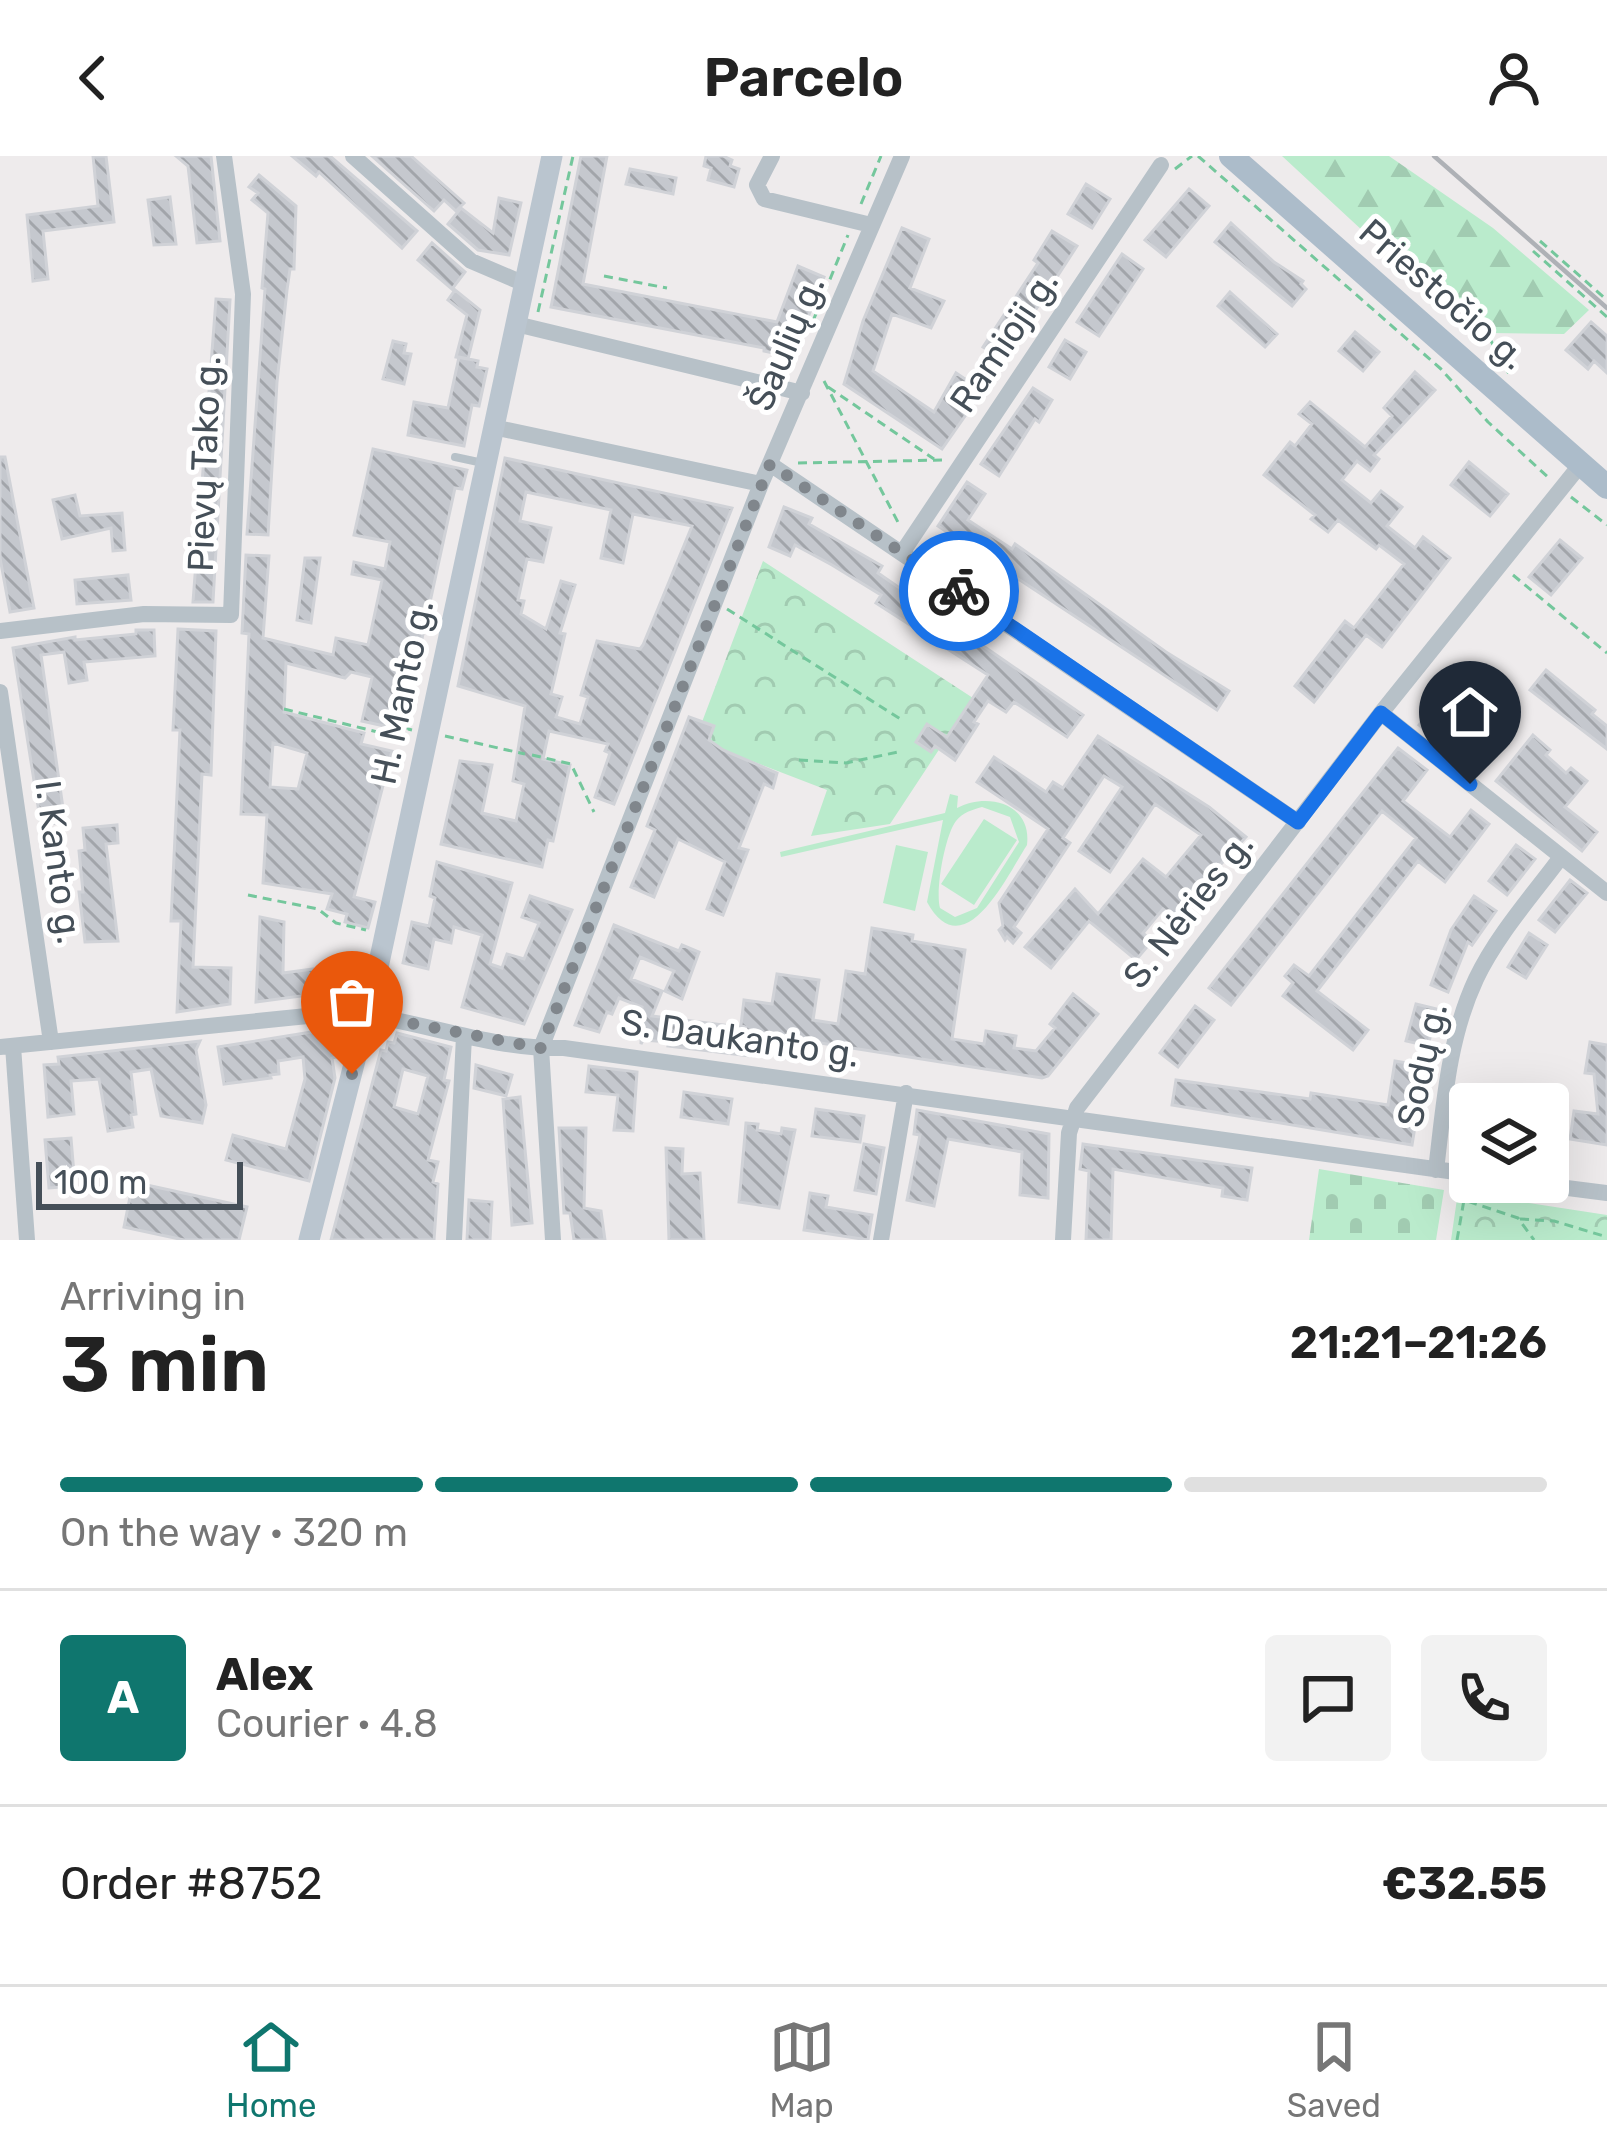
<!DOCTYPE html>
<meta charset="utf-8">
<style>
:root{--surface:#fff;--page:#f2f2f2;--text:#222;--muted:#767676;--line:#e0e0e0;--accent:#0f766e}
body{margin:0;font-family:Rubik,sans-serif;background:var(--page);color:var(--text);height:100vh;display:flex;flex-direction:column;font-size:45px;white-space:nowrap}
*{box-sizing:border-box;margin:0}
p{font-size:39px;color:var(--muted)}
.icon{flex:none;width:66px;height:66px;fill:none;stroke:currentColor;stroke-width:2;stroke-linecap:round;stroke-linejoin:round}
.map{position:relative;height:1084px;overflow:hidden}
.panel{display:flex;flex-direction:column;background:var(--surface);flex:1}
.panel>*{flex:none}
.controls{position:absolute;left:1449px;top:927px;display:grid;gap:24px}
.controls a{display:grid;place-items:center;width:120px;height:120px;border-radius:12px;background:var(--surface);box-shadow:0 12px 48px #0002;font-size:60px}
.scale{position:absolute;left:36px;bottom:30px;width:207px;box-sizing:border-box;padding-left:12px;border:6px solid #454f58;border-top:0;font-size:33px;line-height:42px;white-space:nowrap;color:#454f58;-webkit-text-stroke:9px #fff;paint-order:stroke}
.pin{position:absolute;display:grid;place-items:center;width:102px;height:102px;color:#fff;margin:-123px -51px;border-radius:50% 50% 50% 0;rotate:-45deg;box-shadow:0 0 12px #0007}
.pin .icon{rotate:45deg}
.courier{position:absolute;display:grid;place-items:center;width:120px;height:120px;margin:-60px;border:9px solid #1a73e8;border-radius:50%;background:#fff;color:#222;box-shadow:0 3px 15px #0007}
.summary em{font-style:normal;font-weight:600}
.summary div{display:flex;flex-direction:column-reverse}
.summary{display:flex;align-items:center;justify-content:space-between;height:204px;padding:0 60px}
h1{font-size:78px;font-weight:600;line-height:90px}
.bar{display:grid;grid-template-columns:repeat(4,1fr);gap:18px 12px;align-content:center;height:144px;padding:0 60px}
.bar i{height:15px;border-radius:9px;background:var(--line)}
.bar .on{background:var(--accent)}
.bar p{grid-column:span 4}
.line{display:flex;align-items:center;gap:30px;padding:0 60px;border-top:3px solid var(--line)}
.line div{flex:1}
.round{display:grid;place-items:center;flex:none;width:126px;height:126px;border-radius:12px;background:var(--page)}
header{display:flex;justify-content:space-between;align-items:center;height:156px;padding:0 60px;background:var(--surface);font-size:54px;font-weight:600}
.tabs{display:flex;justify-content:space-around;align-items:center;height:168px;border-top:3px solid var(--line);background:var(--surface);font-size:33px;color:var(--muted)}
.tabs a{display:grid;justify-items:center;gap:6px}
.tabs .on{color:var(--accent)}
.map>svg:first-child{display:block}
</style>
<header><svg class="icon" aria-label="back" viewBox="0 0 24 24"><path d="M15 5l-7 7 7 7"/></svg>Parcelo<svg class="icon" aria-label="person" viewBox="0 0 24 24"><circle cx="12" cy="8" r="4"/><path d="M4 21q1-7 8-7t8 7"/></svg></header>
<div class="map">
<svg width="1607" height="1084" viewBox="0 0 1607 1084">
<defs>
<pattern id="forest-firs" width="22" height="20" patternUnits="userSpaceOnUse" patternTransform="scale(3)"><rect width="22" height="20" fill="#baebcc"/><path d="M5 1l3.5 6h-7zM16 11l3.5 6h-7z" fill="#a1cbb1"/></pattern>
<pattern id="cemetery-stones" width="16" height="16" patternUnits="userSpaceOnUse" patternTransform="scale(3)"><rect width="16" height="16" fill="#baebcc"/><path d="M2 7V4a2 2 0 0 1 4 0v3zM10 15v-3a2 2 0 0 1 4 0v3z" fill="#a1cbb1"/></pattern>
<pattern id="park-crowns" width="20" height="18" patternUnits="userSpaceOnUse" patternTransform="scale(3)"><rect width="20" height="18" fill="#baebcc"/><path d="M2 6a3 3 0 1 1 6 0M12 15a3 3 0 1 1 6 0" fill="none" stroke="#a1cbb1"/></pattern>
<pattern id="building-back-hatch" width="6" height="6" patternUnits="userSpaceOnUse" patternTransform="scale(3)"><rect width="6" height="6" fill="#c5c8ce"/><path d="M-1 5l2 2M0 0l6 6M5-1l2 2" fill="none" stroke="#a2a5aa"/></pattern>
</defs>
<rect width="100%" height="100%" fill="#eeebec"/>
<path fill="url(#forest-firs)" d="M 1282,0 L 1389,0 L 1493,72 L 1589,154 L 1564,178 L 1491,177 L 1392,91 L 1378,89 Z"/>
<path fill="url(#cemetery-stones)" d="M 1319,1013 L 1444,1034 L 1436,1084 L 1309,1084 Z"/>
<path fill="url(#park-crowns)" d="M 763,405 L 973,542 L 890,668 L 811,680 L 827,634 L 723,594 L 709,584 L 702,566 Z
M 1458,1036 L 1607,1059 L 1607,1084 L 1451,1084 Z"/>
<path fill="#baebcc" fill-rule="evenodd" d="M 950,638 L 958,640 L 957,652 C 987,636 1032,647 1027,689 C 1008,718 964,814 927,746 L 943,664 L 781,701 L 780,696 L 945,657 ZM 982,651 L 1010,661 L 1019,686 L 977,752 L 955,761 L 940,752 C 935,735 945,679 956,665 C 963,656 972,654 982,651 Z
M 984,663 L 1017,684 L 974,749 L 941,728 Z
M 896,689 L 928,696 L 915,755 L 883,747 Z"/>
<path fill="url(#building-back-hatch)" stroke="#d0d2d7" stroke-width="3" fill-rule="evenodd" d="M 93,0 L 106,0 L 114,66 L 43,75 L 48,123 L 33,125 L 27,59 L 98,50 Z
M 176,0 L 211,0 L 220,85 L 197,87 L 188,10 Z
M 292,0 L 330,0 L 417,75 L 402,92 L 319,16 L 316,20 Z
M 372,0 L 411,0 L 464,47 L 456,55 L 444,44 L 434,55 Z
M 581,0 L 607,0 L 583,128 L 777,166 L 798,110 L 824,121 L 792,201 L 764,195 L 764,192 L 551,151 Z
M 706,0 L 723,0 L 732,4 L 730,10 L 739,13 L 734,31 L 708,24 L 711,12 L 704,10 Z
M 630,13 L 676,22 L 673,38 L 626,28 Z
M 259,19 L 296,50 L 294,113 L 290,113 L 287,134 L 277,226 L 268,379 L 247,378 L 265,133 L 262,132 L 268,57 L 252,44 L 258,37 L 249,31 Z
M 1086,28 L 1110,43 L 1092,72 L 1068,58 Z
M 1189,33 L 1209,50 L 1166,101 L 1145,84 Z
M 170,41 L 176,88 L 154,89 L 148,44 Z
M 499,42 L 521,47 L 509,99 L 478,94 L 448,68 L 461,52 L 493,77 Z
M 1231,67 L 1274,106 L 1303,125 L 1301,128 L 1306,133 L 1292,150 L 1215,86 Z
M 902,72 L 929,83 L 910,132 L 944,145 L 931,172 L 892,158 L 873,215 L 934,256 L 956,217 L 968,225 L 971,221 L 986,230 L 942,293 L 844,228 L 863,165 Z
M 1052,75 L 1077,90 L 1003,204 L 983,191 L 1038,107 L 1034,104 Z
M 432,87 L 465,116 L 452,133 L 418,104 Z
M 1122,98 L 1143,113 L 1099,180 L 1077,166 Z
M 455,134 L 480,154 L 468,203 L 456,201 L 467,159 L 448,144 Z
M 1230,136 L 1277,178 L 1265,191 L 1218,150 Z
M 216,143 L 230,144 L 213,446 L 193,446 Z
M 1591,166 L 1607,180 L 1607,217 L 1594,205 L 1588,213 L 1566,194 Z
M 1355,176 L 1379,196 L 1363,215 L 1339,195 Z
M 1065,184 L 1086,196 L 1070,223 L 1049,211 Z
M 393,185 L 406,188 L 404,197 L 411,198 L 404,228 L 383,223 Z
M 459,201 L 478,205 L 477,211 L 487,213 L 479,250 L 472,249 L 464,290 L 408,279 L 414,246 L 448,252 Z
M 1415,216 L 1435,234 L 1374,299 L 1379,303 L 1370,315 L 1357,305 L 1342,324 L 1371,347 L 1381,335 L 1402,351 L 1387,370 L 1415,392 L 1423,381 L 1450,402 L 1382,491 L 1366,479 L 1314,546 L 1295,530 L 1345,465 L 1354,472 L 1404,408 L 1379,389 L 1376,393 L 1338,364 L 1328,376 L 1311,363 L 1315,359 L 1264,319 L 1290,286 L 1295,290 L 1312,268 L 1299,258 L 1310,246 L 1365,291 L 1392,260 L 1384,252 Z
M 1033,232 L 1052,244 L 1039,266 L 1035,263 L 999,320 L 981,308 Z
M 373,293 L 467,314 L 462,333 L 455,332 L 402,574 L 362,565 L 372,521 L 351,516 L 345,522 L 286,507 L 284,556 L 364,577 L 361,588 L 392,595 L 354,741 L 375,746 L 368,772 L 345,766 L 347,758 L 327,753 L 332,738 L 263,727 L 267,659 L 241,658 L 249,478 L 242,477 L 246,399 L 269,400 L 263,482 L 333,499 L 336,482 L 368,489 L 382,424 L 352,418 L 354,406 L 385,413 L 390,386 L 354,379 ZM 273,587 L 307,597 L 298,633 L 270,631 Z
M 0,301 L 5,301 L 34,452 L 10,456 L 0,402 Z
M 505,302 L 732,352 L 614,648 L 595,641 L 610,597 L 605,595 L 608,588 L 549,575 L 543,603 L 570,609 L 553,685 L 548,684 L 542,711 L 441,688 L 460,605 L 492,609 L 482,657 L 516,665 L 524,628 L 513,625 L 525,550 L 458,530 ZM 526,336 L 611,354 L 601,402 L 623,407 L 633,358 L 692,370 L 643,489 L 640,493 L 597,485 L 581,539 L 588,541 L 580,568 L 556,561 L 562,541 L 551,538 L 565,478 L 560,477 L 575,429 L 561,425 L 546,473 L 521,458 L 524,445 L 518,444 L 527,403 L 543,406 L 551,372 L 520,365 Z
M 1469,306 L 1508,338 L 1490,360 L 1451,329 Z
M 967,326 L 985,338 L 968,364 L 1012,393 L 1015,388 L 1166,496 L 1229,535 L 1217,554 L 938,370 Z
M 75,339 L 80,360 L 122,357 L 125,394 L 113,395 L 111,372 L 62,383 L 53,344 Z
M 784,351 L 812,362 L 809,368 L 882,410 L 878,417 L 1083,559 L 1067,581 L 1014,546 L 1006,556 L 988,545 L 974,566 L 978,568 L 955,604 L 935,590 L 931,596 L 916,586 L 927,568 L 947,581 L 988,519 L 876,447 L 881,439 L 832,409 L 795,389 L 790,400 L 769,391 Z
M 1560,384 L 1582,402 L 1551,439 L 1529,421 Z
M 305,402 L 320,402 L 311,467 L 297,464 Z
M 128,419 L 131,444 L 77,448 L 75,424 Z
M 178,473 L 216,475 L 211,619 L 202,618 L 193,811 L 231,812 L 230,848 L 177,856 L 181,765 L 171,765 L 180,574 L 173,574 Z
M 136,474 L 154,474 L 155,500 L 84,506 L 87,524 L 69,527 L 64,496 L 41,499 L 65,666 L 41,669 L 13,492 L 75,481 L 75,484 L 136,478 Z
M 1546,514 L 1595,554 L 1592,558 L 1607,570 L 1607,593 L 1530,534 Z
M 1458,520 L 1479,536 L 1440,586 L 1419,569 Z
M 689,561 L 714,570 L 709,584 L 723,594 L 777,617 L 773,632 L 764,628 L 739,692 L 748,694 L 723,759 L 707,753 L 725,706 L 678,683 L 654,741 L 631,731 L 655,674 L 647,670 Z
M 1533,579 L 1550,594 L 1546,599 L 1566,617 L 1571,612 L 1587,625 L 1565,651 L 1597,676 L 1582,695 L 1496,625 Z
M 1098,580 L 1209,651 L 1246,681 L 1173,760 L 1163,753 L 1143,777 L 1152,785 L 1136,804 L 1089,765 L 1051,812 L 1025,791 L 1075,733 L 1098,758 L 1143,703 L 1166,721 L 1201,679 L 1155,648 L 1110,716 L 1079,695 L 1122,631 L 1104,620 L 1063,682 L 1070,687 L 1014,771 L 1021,777 L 1013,787 L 1007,781 L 1005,784 L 999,774 L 1003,770 L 999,747 L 1048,673 L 977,626 L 994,601 L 1046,636 L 1053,626 L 1063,632 Z
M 1398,592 L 1427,614 L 1403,645 L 1450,681 L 1471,654 L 1489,668 L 1445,726 L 1418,705 L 1317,835 L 1368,874 L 1353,894 L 1283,840 L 1293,827 L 1285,820 L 1294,809 L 1309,820 L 1416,682 L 1382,655 L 1231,849 L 1209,832 Z
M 117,669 L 118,687 L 106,688 L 118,785 L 85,786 L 79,736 L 83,736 L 79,695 L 85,694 L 83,672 Z
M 1516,689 L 1535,703 L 1507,739 L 1489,725 Z
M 437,706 L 512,727 L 490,808 L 502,812 L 507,798 L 524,803 L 539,767 L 522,761 L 530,740 L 572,754 L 524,868 L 462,851 L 482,779 L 454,771 L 451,787 L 434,783 L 428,813 L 403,807 L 412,766 L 429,770 L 435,742 L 430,740 Z
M 1570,724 L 1587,737 L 1555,776 L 1539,764 Z
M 1474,740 L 1496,755 L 1472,789 L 1468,786 L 1448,836 L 1431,829 L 1451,774 Z
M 260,761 L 284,766 L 283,817 L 313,813 L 316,838 L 256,846 Z
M 614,769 L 679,795 L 682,789 L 699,796 L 682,843 L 665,835 L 674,815 L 640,801 L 631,823 L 662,835 L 652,860 L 747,872 L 741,869 L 744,844 L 772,848 L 777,818 L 819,824 L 813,864 L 838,868 L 846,815 L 865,818 L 872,772 L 913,779 L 912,785 L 965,794 L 952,883 L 984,888 L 986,875 L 1016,880 L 1014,892 L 1036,895 L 1055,872 L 1050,868 L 1073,838 L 1098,858 L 1048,920 L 1042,922 L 814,886 L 813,891 L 753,882 L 751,900 L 668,890 L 669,886 L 643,884 L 641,888 L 642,851 L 619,842 L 612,858 L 607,856 L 599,876 L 575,869 Z
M 1529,777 L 1547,789 L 1526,822 L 1508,811 Z
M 1416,848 L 1437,853 L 1428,890 L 1406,885 Z
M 1195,850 L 1214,864 L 1178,911 L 1160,897 Z
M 324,874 L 327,888 L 335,886 L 336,901 L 332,902 L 335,922 L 309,1025 L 226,1004 L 233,979 L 286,993 L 305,923 L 303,901 L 278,905 L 279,918 L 270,919 L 271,922 L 224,928 L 218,891 Z
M 397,877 L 451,891 L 444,924 L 449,925 L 428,1004 L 438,1006 L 433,1026 L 438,1028 L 434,1084 L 331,1084 L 381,894 L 386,895 L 388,886 L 394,887 ZM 403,913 L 428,920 L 418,958 L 394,951 Z
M 200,885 L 196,894 L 206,949 L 202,967 L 161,960 L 151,913 L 131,916 L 136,958 L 131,959 L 133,971 L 108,975 L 99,923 L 71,925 L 74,958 L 48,961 L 44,909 L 59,908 L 58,901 Z
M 1590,886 L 1607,889 L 1607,989 L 1570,983 L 1574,955 L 1598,958 L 1594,918 L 1585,917 Z
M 1395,905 L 1425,910 L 1412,989 L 1172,949 L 1176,924 L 1310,943 L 1311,937 L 1388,949 Z
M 476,909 L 512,919 L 506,940 L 474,932 Z
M 589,910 L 637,916 L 633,975 L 614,974 L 618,939 L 586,936 Z
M 684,936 L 732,943 L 728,968 L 681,961 Z
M 520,941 L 532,1067 L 512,1069 L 503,943 Z
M 816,953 L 864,960 L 860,986 L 812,980 Z
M 917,954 L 1049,978 L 1048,1042 L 1020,1039 L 1022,996 L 948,983 L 934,1050 L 907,1044 L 920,979 L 914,978 Z
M 746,967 L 758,968 L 757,974 L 781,978 L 782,972 L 795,974 L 779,1052 L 739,1046 Z
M 559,972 L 586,972 L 584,1052 L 601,1055 L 605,1084 L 574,1084 L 570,1057 L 564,1057 Z
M 71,982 L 75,1030 L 49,1032 L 45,984 Z
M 864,988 L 884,992 L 876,1038 L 855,1034 Z
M 1083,988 L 1252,1012 L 1247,1044 L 1222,1040 L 1223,1032 L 1113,1013 L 1111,1084 L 1086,1084 L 1089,1015 L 1080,1013 Z
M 666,992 L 683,993 L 682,1018 L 700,1017 L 704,1084 L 669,1084 Z
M 133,1026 L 247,1051 L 239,1084 L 184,1084 L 124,1071 Z
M 810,1037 L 828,1040 L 826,1051 L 872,1059 L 868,1084 L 804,1074 Z
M 469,1044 L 492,1046 L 490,1084 L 467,1084 Z"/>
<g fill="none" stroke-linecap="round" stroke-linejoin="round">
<path stroke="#74c79c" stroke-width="3" stroke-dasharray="9 6" stroke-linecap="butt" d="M 1198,0 L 1441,213 L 1488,266 L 1550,323
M 1175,13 L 1192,0
M 861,48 L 881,0
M 1540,85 L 1607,144
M 1533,95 L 1607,161
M 604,120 L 667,132
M 538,156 L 573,0
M 813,165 L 848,79
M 1490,183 L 1509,218
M 824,225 L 900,370
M 828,231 L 934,303
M 798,307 L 944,304
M 1571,341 L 1607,369
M 1513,419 L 1607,497
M 727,453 L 902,564
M 284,553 L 406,583 L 408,573 L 412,574
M 445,580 L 525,598
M 532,599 L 571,608 L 594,656
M 799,604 L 846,607 L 898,596
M 248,739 L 318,753 L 336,767 L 366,774
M 1520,1063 L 1554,1065 L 1607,1081
M 1457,1084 L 1464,1044 L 1518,1062 L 1534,1084"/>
<path stroke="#b7c1c8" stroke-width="8" d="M 455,301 L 483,307"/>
<path stroke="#b7c1c8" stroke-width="16" d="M 353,0 L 471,105 L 525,128
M 772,0 L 757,29 L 764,43 L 871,69
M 516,168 L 802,237
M 493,271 L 761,328
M 770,308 L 1298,666
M 902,397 L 1161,9
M 0,475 L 144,458 L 231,459 L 243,138 L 224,0
M 0,536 L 51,886
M 1381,557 L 1607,737
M 13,890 L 27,1084
M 0,891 L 347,856 C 420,864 490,894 564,892 L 1470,1018
M 1436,1014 C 1444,949 1448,883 1476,823 C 1497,779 1532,740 1561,701
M 1520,1026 L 1607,1037
M 454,1084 L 464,880
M 553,1084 L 541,892 L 761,328 L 902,0
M 881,1084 L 906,937
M 1063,1084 L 1069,977 L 1077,952 L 1381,557 L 1581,308"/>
<path stroke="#bac5cf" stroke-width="21" d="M 309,1084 L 374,830 L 552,0"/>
<path stroke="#acbcca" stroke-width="24" d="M 1231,0 L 1607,331"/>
<path stroke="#aeb1b6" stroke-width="4.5" d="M 1434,0 L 1607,152"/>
</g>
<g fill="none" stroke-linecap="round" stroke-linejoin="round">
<path stroke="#80868c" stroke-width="12" stroke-dasharray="0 21.6" d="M 352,918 L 367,859 L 541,892 L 770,308 L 959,435"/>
<path stroke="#1a73e8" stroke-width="15" d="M 959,435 L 1298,666 L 1381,557 L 1470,628"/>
</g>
<g text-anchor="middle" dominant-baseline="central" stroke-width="10" stroke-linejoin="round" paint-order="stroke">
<g font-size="36" fill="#454f58" stroke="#fff">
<text transform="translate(1443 138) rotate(41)">Priestočio g.</text>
<text transform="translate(1004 185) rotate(-56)">Ramioji g.</text>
<text transform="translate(786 187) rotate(-67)">Šaulių g.</text>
<text transform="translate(204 308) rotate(-88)">Pievų Tako g.</text>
<text transform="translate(402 536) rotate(-78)">H. Manto g.</text>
<text transform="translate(59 706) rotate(82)">I. Kanto g.</text>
<text transform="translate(1188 754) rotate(-52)">S. Nėries g.</text>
<text transform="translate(740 882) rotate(8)">S. Daukanto g.</text>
<text transform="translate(1422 909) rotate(-78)">Sodų g.</text>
</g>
</g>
</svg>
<div class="controls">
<a><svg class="icon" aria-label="layers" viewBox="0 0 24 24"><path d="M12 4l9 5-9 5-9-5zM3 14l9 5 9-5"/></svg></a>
</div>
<div class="scale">100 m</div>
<div class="pin" style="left:352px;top:918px;background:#ea580c"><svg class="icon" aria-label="bag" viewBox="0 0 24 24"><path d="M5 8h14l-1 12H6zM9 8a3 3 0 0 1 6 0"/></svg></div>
<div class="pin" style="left:1470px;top:628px;background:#1f2937"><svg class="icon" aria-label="home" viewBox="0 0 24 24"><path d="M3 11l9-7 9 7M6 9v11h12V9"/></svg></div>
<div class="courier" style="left:959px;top:435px"><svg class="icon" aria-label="bike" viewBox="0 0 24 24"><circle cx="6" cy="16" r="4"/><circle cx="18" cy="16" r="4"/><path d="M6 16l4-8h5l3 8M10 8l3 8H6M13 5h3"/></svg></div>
</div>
<section class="panel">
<div class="summary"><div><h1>3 min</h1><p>Arriving in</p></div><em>21:21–21:26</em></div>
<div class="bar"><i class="on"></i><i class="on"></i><i class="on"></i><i></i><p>On the way · 320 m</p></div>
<div class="line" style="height:216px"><b class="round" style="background:var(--accent);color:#fff">A</b><div><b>Alex</b><p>Courier · 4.8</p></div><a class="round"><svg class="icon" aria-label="chat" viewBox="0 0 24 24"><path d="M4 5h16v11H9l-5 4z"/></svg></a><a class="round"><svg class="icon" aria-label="phone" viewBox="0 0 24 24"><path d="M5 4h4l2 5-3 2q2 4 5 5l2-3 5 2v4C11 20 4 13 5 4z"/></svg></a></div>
<div class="line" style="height:156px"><div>Order #8752</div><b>€32.55</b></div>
</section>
<nav class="tabs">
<a class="on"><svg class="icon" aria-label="home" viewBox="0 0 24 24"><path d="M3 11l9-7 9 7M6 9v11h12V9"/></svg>Home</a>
<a><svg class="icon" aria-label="map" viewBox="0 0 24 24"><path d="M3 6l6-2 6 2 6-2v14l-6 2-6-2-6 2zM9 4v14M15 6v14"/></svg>Map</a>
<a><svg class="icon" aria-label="saved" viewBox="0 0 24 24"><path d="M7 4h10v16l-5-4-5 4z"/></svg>Saved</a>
</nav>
